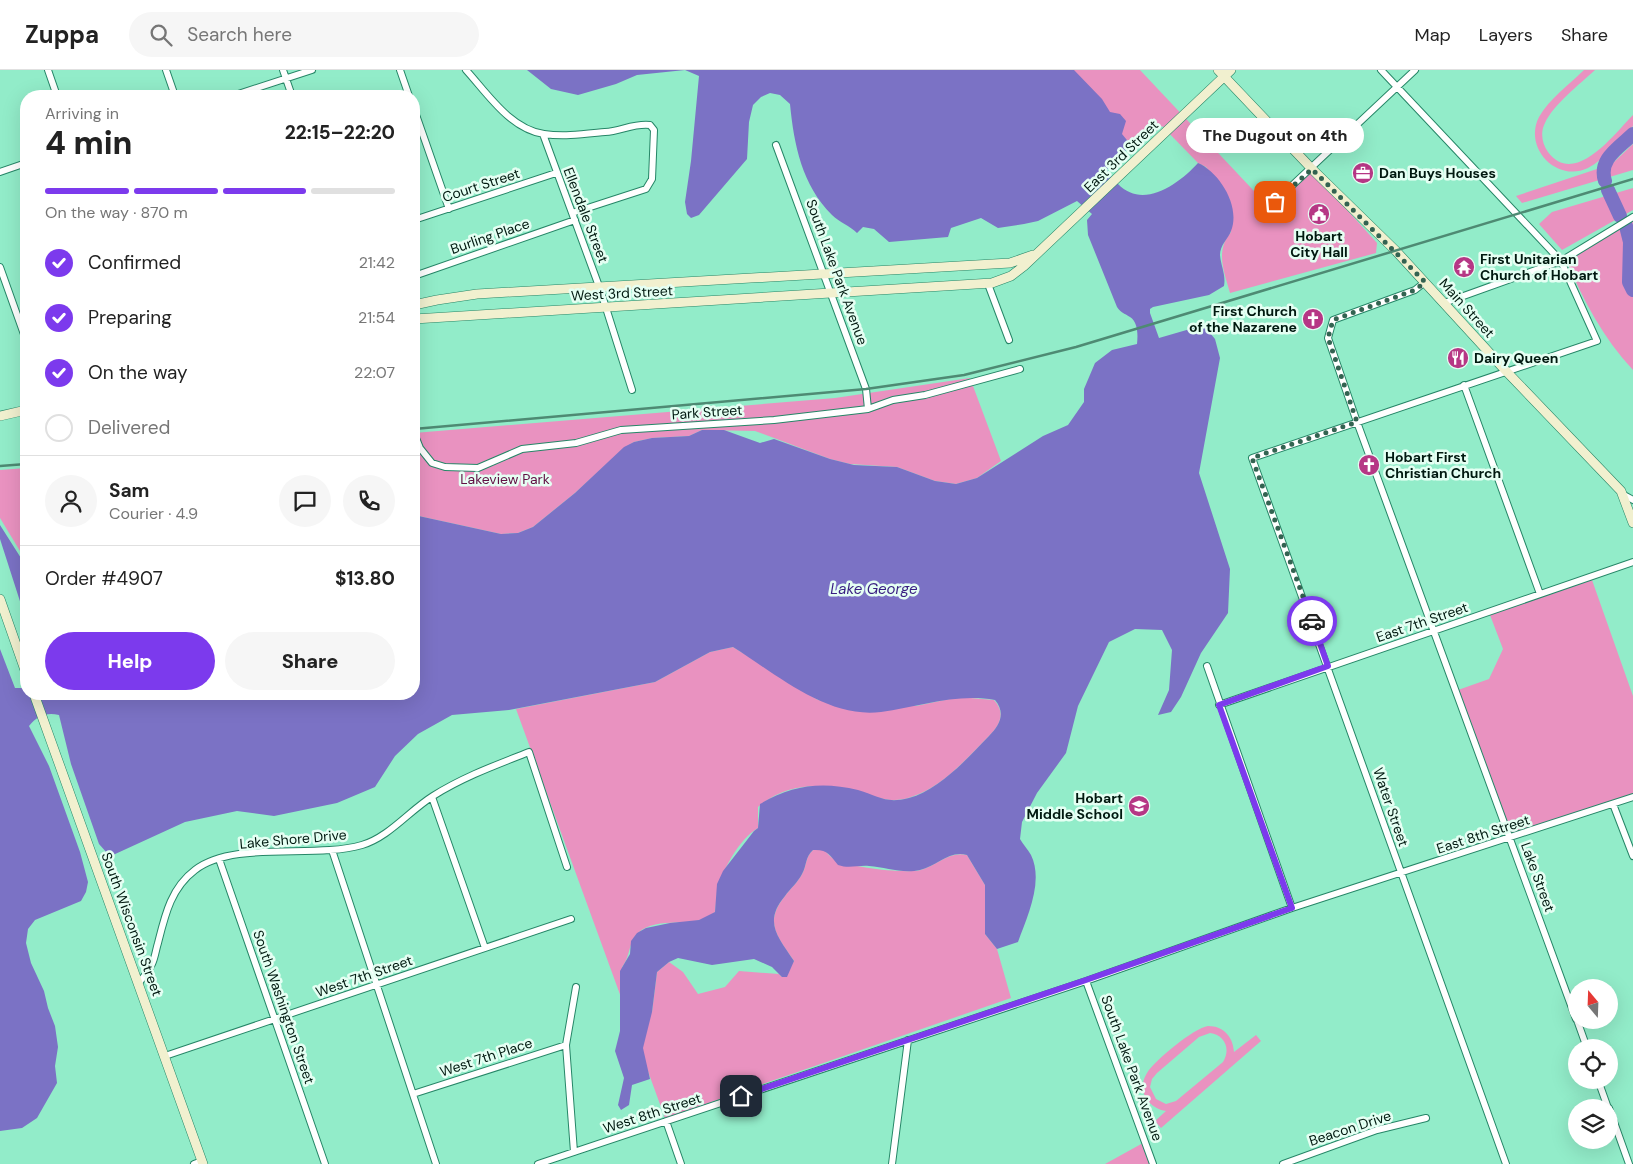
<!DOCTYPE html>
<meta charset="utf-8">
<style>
:root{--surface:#fff;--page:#f6f6f6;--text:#222;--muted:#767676;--line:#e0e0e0;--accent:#7c3aed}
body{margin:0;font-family:"DM Sans",sans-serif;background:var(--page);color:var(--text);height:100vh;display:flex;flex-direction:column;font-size:19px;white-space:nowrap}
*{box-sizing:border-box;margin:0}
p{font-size:16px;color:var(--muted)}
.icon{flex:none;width:28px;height:28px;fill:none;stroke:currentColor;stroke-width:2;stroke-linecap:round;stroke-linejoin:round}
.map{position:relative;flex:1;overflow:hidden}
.side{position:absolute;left:20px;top:20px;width:400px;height:610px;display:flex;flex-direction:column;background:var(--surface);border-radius:20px;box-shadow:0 5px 20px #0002}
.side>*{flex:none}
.needle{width:32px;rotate:341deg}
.tools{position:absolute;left:1568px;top:909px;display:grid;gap:10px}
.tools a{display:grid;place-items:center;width:50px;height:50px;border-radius:50%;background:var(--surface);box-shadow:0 5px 20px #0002;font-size:25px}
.pin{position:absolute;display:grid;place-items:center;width:42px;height:42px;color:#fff;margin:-21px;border-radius:10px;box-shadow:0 2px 8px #0006}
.courier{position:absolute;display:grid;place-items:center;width:50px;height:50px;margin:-25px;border:4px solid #7c3aed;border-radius:50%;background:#fff;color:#222;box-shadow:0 1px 6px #0007}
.bubble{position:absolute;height:35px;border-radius:18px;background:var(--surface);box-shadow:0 5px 20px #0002;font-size:16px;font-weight:800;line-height:35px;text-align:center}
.overview em{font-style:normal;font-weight:800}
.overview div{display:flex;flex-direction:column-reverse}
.overview{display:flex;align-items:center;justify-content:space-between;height:85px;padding:0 25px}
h1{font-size:32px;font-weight:800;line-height:38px}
.bar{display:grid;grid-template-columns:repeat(4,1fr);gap:8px 5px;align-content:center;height:60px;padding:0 25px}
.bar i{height:6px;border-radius:4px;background:var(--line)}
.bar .selected{background:var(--accent)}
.bar p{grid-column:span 4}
.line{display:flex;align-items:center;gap:12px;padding:0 25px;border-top:1px solid var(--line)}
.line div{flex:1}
.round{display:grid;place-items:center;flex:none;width:52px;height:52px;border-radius:26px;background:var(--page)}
ol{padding:0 25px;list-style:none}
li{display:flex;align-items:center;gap:15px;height:55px}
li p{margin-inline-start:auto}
li .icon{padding:5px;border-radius:50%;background:var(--accent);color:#fff;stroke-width:4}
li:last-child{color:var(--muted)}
li i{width:28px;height:28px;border:2px solid var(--line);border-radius:50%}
.cta{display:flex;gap:10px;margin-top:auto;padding:10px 25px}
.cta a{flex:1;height:58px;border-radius:30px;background:var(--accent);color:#fff;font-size:20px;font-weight:800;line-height:58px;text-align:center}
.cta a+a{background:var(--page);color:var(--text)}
header{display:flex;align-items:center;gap:30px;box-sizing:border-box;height:70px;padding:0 25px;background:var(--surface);border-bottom:1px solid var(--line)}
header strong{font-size:24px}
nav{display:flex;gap:28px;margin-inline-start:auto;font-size:18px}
.search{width:350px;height:45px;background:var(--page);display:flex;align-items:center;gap:12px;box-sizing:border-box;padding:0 18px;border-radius:28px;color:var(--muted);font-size:19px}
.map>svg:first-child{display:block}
</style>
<header>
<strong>Zuppa</strong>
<div class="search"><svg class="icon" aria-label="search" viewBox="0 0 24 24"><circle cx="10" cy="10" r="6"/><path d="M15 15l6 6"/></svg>Search here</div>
<nav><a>Map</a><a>Layers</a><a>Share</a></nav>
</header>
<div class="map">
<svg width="1633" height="1094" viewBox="0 0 1633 1094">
<rect width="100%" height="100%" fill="#92ecc9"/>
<path fill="#e992c0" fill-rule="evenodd" d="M 1061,0 L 1140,0 L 1270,138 L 1312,101 L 1377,173 L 1376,183 L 1230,223 C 1224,201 1215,181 1231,162 L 1230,130 L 1225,121 L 1206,97 L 1198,93 L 1162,56 L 1135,79 Z
M 1584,0 L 1595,0 C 1580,14 1553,35 1545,53 C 1540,62 1542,74 1548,82 C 1575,118 1615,63 1633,45 L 1633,56 C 1620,69 1605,89 1588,98 C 1557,113 1523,78 1539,47 C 1549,29 1570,14 1584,0 Z
M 1633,74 L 1633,100 L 1522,133 L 1516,126 L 1612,94 Z
M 1633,118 L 1633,140 L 1562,180 L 1539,154 L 1552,142 Z
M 1633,149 L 1633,300 C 1604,269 1583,230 1567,192 Z
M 970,308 L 1001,391 L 977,408 L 956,414 L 935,411 L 897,397 L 850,394 L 830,389 L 755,361 L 702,360 L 689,366 L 652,368 L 634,372 L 624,378 L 575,423 L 533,457 L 518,463 L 501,464 L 414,445 L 414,363 L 835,328 Z
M 26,398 L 26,491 L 0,448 L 0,400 Z
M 1592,510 L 1633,626 L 1633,725 L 1512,766 L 1458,620 L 1489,609 L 1503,579 L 1490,545 Z
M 733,577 L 818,630 L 916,636 L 959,627 L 994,630 C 1006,643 1000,655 989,666 C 966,689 943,717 911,727 C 894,733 882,729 866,724 C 829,713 789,710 758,737 L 758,758 C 739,769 721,802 717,823 C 716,829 716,836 715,842 C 694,861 658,844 638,863 C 628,872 631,886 622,897 L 652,942 L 657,902 L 669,892 L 683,902 L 698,924 L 725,917 L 739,901 L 779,904 L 782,907 L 794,891 C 778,867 763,853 785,826 C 790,819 798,812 802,804 C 807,795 805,787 813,780 L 823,779 C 827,782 830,787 834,789 C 846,797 906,804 921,800 C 937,795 950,781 967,785 L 985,815 L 985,864 L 997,879 L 1011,928 L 665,1048 L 516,639 L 655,612 L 710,582 Z
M 1208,956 C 1224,956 1233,967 1234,982 L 1256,965 L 1261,971 L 1161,1058 L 1155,1051 L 1166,1041 C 1148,1038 1136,1020 1147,1003 C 1155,990 1194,958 1208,956 ZM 1210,963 C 1225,965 1231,979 1223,992 L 1176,1031 L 1166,1034 L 1156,1029 L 1150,1017 L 1152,1009 L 1157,1003 L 1199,967 Z
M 1143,1073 L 1151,1094 L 1105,1094 Z"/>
<path fill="#7b72c5" d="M 527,0 L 1074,0 L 1102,29 L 1110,42 L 1120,44 L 1126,51 L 1122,64 L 1131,75 L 1107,99 C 1109,106 1113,109 1118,114 C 1143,140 1179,114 1198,93 C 1219,102 1241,136 1231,161 C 1228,169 1220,175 1220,185 C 1221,196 1226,205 1224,216 L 1209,225 L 1153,237 L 1150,239 L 1150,243 L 1159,268 L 1190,259 L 1205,257 L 1215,269 L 1220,288 L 1199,403 L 1230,499 L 1228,543 L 1201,583 L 1181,627 L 1171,642 L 1158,645 L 1169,620 L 1172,580 L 1162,560 L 1135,559 L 1109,572 L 1078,636 L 1066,683 L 1037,723 L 1022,752 L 1020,769 C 1023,774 1028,780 1031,785 C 1044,812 1027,847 1018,872 L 997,879 L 985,864 L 985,815 L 967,785 C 949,780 937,796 920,800 C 902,804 886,797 869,796 C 858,795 849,799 838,795 C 830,785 827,779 813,780 C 805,787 807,795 802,804 C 798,812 790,819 785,826 C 763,852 778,867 794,891 L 787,907 L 782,907 L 772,897 L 754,889 L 712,895 L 678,888 L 669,892 L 657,902 L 652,942 L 643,978 L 650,1009 L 632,1015 L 629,1035 L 621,1040 L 618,1035 L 624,1008 L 615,981 L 620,961 L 620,901 L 630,884 L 631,871 L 637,863 L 646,858 L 670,853 L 699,850 L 715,842 L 717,814 L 723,801 L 754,761 L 758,758 L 760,734 C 791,715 822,711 858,720 C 879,726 885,734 909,728 C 939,720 968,688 989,666 C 1000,655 1006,643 995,630 C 956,623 919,637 881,642 C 827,649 776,604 733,577 L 710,582 L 655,612 L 509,640 L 452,645 L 418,664 L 395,686 L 375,717 L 337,733 L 274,746 L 237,741 L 185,752 L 113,785 L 107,783 L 99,774 L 71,694 L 59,645 C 46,642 37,646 29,656 L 49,696 L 80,782 L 88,812 L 86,822 L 81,831 L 35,850 L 28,859 L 26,873 L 31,893 L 44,921 L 48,938 L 55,956 L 58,977 L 55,996 L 57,1013 L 37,1048 L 22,1058 L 0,1061 L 0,579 L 15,618 L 26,618 L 26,624 L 414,624 L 414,445 L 501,464 L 518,463 L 533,457 L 575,423 L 624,377 L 634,372 L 652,368 L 689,366 L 702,360 L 724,360 L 760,373 L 774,369 L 830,389 L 854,395 L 897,397 L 935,411 L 956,414 L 977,408 L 1043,366 L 1068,355 L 1084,332 L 1084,319 L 1095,293 L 1112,280 L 1137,274 C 1138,265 1138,252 1130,247 C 1124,243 1121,243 1117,237 L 1088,165 L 1087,150 L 1092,144 L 1077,131 L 1038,151 L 1024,154 L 998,158 L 981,148 L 951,158 L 948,167 L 889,172 L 874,159 L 863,157 L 857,163 C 850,156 839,152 832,145 C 802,115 794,75 790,34 L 780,25 L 770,23 L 761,27 L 753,35 L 749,52 L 747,89 L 699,145 L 691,148 L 687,144 L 685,132 L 691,91 L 699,6 L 685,0 L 637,5 L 616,14 L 578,25 L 551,19 Z
M 0,455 L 26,496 L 26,550 L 0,469 Z"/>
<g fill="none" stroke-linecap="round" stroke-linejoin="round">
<path stroke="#7b72c5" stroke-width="14" d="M 1605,111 C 1598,89 1619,78 1633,64
M 1608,120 L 1620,146
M 1626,156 L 1630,172 L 1629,212 L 1633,220"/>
<g stroke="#268667" stroke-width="8">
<path id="street" d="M 48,0 L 57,26
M 166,0 L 175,26
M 283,0 L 292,26
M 400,0 L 409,26
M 466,0 C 487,23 510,59 544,64 C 564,67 585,64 605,62 C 621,61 634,53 650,55 L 654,60 L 652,109 L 646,119 L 572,143
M 1381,0 L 1561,191 L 1597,271 L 1252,388 L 1506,1094
M 232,26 L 312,0
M 414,39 L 449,139
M 543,64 L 600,219 L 632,320
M 776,75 L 866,319 L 868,339
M 0,102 L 26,93
M 1268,138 L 1415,0
M 414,150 L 556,103
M 0,197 L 26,270
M 414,206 L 575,150
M 1425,212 L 1415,220 L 1333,250 L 1328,268 L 1357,352 L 1576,949
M 988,214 L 1009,270
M 1444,233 L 1561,191 L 1633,147
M 1464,315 L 1540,524
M 414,363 L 420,378 L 432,393 L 445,397 L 478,398 L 522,379 L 576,373 L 621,360 L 774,350 L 868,339 L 893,330 L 925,325 L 1020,299
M 1624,425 L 1633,430
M 1207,596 L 1292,838
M 1219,635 L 1633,492
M 432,727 L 485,878
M 1613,734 L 1633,786
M 332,780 L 436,1094
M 219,789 L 325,1094
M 1086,911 L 1153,1094
M 139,913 C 143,907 149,901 152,894 C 155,888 156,879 158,873 C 165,845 171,818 195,800 C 234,770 314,789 362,775 C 389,767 409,741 433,726 C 463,707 496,695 529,682 L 567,797
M 1577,950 L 1587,978
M 165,986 L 571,849
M 1598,1010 L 1608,1038
M 413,1024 L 566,975
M 1609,1038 L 1629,1094
M 666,1051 L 681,1094
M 574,1082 L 566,975 L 576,917
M 194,1094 L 202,1091
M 538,1094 L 1086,911 L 1292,838 L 1633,727
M 892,1094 L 908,970
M 1283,1094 L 1377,1060 L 1426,1048"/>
</g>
<g stroke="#268667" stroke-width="10">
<path id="secondary" d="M 1218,0 L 1312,99 L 1396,181 L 1506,301 L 1621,421 L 1633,453
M 414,235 L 437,230 L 477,224 L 1010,193 L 1033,185
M 414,249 L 992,213 L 1011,206 L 1024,196 L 1231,0
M 0,346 L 26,340
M 0,529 L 26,603
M 34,624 L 203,1094"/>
</g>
<use href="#street" stroke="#fff" stroke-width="6"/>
<use href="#secondary" stroke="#f1f0cf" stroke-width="9"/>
<path stroke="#4e8a73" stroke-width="2.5" d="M 414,359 L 866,319 L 964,305 L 1076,277 L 1633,109
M 0,396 L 26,394"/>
</g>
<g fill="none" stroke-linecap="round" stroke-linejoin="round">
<path stroke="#336351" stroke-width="5" stroke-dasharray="0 9" d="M 1275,132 L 1312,99 L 1425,212 L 1415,220 L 1333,250 L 1328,268 L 1357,352 L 1252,388 L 1312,551"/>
<path stroke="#7c3aed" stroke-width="6" d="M 741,1026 L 1086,910 L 1292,838 L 1219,635 L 1328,596 L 1312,551"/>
</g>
<defs>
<g id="office-disc" transform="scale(1.125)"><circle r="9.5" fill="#b63785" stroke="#e5fff3"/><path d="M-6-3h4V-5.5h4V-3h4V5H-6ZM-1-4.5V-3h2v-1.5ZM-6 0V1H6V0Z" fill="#fff"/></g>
<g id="civic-disc" transform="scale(1.125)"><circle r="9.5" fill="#b63785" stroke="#e5fff3"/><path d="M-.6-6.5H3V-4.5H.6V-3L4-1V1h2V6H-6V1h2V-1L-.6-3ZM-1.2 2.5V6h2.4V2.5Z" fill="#fff"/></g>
<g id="temple-disc" transform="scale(1.125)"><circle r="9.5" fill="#b63785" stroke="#e5fff3"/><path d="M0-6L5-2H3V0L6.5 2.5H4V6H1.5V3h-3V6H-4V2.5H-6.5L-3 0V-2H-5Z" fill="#fff"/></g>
<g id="church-disc" transform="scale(1.125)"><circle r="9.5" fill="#b63785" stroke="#e5fff3"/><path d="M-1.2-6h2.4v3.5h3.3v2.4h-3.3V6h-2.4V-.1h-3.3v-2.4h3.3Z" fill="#fff"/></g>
<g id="restaurant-disc" transform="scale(1.125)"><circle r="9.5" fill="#b63785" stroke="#e5fff3"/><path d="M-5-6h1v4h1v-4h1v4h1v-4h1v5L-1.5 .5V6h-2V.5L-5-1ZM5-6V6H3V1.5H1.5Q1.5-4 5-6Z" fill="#fff"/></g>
<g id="school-disc" transform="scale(1.125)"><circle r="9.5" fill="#b63785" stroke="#e5fff3"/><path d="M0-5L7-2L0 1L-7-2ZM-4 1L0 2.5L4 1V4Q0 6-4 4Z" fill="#fff"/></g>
</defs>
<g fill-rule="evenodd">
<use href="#office-disc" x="1363" y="103"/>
<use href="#civic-disc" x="1319" y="144"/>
<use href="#temple-disc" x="1464" y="197"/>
<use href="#church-disc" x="1313" y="249"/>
<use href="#restaurant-disc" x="1458" y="288"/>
<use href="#church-disc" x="1369" y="395"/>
<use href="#school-disc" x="1139" y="736"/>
</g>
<g text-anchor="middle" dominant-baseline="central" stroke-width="5" stroke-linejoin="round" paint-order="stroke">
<g font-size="14" fill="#001910" stroke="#e5fff3">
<text transform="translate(1121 86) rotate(-44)">East 3rd Street</text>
<text transform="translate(481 115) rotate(-18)">Court Street</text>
<text transform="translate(586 145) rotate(69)">Ellendale Street</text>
<text transform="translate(490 166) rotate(-19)">Burling Place</text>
<text transform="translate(837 202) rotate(70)">South Lake Park Avenue</text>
<text transform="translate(622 223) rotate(-3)">West 3rd Street</text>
<text transform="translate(1467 238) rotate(48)">Main Street</text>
<text transform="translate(707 342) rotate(-4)">Park Street</text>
<text transform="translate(1422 552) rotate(-19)">East 7th Street</text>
<text transform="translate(1391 737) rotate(71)">Water Street</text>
<text transform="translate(1483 764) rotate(-18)">East 8th Street</text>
<text transform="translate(293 769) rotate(-5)">Lake Shore Drive</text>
<text transform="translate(1538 807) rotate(70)">Lake Street</text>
<text transform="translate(132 854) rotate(70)">South Wisconsin Street</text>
<text transform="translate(364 906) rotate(-19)">West 7th Street</text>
<text transform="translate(284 937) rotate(71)">South Washington Street</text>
<text transform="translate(486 987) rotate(-18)">West 7th Place</text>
<text transform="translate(1132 998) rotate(70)">South Lake Park Avenue</text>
<text transform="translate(652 1043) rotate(-18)">West 8th Street</text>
<text transform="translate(1350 1058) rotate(-18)">Beacon Drive</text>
</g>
<g font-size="14" font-weight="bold" fill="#001910" stroke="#e5fff3" text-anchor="start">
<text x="1379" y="103">Dan Buys Houses</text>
<text x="1319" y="166" text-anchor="middle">Hobart<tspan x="1319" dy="16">City Hall</tspan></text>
<text x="1480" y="189">First Unitarian<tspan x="1480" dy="16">Church of Hobart</tspan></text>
<text x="1297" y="241" text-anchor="end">First Church<tspan x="1297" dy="16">of the Nazarene</tspan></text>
<text x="1474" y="288">Dairy Queen</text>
<text x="1385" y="387">Hobart First<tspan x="1385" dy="16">Christian Church</tspan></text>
<text x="1123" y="728" text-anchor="end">Hobart<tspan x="1123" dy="16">Middle School</tspan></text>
</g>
<g font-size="14" fill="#601043" stroke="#e5fff3">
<text x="505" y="409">Lakeview Park</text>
</g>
<g font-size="15" font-style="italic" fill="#381e81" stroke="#e5fff3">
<text x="874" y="519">Lake George</text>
</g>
</g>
</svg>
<div class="tools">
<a><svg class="needle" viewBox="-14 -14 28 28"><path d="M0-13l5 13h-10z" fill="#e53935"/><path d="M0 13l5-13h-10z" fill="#767676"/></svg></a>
<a><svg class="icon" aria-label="locate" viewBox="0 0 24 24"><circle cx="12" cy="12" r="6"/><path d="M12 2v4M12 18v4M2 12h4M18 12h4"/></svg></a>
<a><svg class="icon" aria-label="layers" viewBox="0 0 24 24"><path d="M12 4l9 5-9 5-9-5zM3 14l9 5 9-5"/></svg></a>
</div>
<div class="pin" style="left:1275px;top:132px;background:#ea580c"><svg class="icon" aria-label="bag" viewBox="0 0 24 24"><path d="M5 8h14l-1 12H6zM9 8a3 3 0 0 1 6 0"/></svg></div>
<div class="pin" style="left:741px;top:1026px;background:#1f2937"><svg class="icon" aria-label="home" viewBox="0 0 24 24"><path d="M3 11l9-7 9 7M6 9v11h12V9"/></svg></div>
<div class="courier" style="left:1312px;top:551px"><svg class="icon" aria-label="car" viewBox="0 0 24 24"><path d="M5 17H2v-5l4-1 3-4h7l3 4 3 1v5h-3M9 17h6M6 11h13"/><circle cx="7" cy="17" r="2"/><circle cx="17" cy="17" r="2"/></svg></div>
<div class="bubble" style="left:1186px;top:48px;width:178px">The Dugout on 4th</div>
<section class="side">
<div class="overview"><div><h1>4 min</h1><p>Arriving in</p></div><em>22:15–22:20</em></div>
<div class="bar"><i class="selected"></i><i class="selected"></i><i class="selected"></i><i></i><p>On the way · 870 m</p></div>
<ol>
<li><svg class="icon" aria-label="check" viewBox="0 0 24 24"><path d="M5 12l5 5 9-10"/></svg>Confirmed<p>21:42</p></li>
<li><svg class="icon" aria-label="check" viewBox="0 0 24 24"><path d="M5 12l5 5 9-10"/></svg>Preparing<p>21:54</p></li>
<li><svg class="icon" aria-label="check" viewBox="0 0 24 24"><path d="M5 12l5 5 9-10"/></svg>On the way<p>22:07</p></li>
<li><i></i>Delivered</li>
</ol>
<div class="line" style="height:90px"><a class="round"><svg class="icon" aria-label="person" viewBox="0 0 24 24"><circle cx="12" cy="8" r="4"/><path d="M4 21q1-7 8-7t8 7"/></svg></a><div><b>Sam</b><p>Courier · 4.9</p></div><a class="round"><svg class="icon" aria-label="chat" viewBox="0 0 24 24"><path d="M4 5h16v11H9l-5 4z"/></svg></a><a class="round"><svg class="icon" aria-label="phone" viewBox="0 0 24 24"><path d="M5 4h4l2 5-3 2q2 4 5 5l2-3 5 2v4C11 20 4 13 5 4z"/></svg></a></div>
<div class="line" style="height:65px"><div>Order #4907</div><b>$13.80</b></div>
<div class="cta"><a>Help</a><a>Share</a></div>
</section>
</div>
